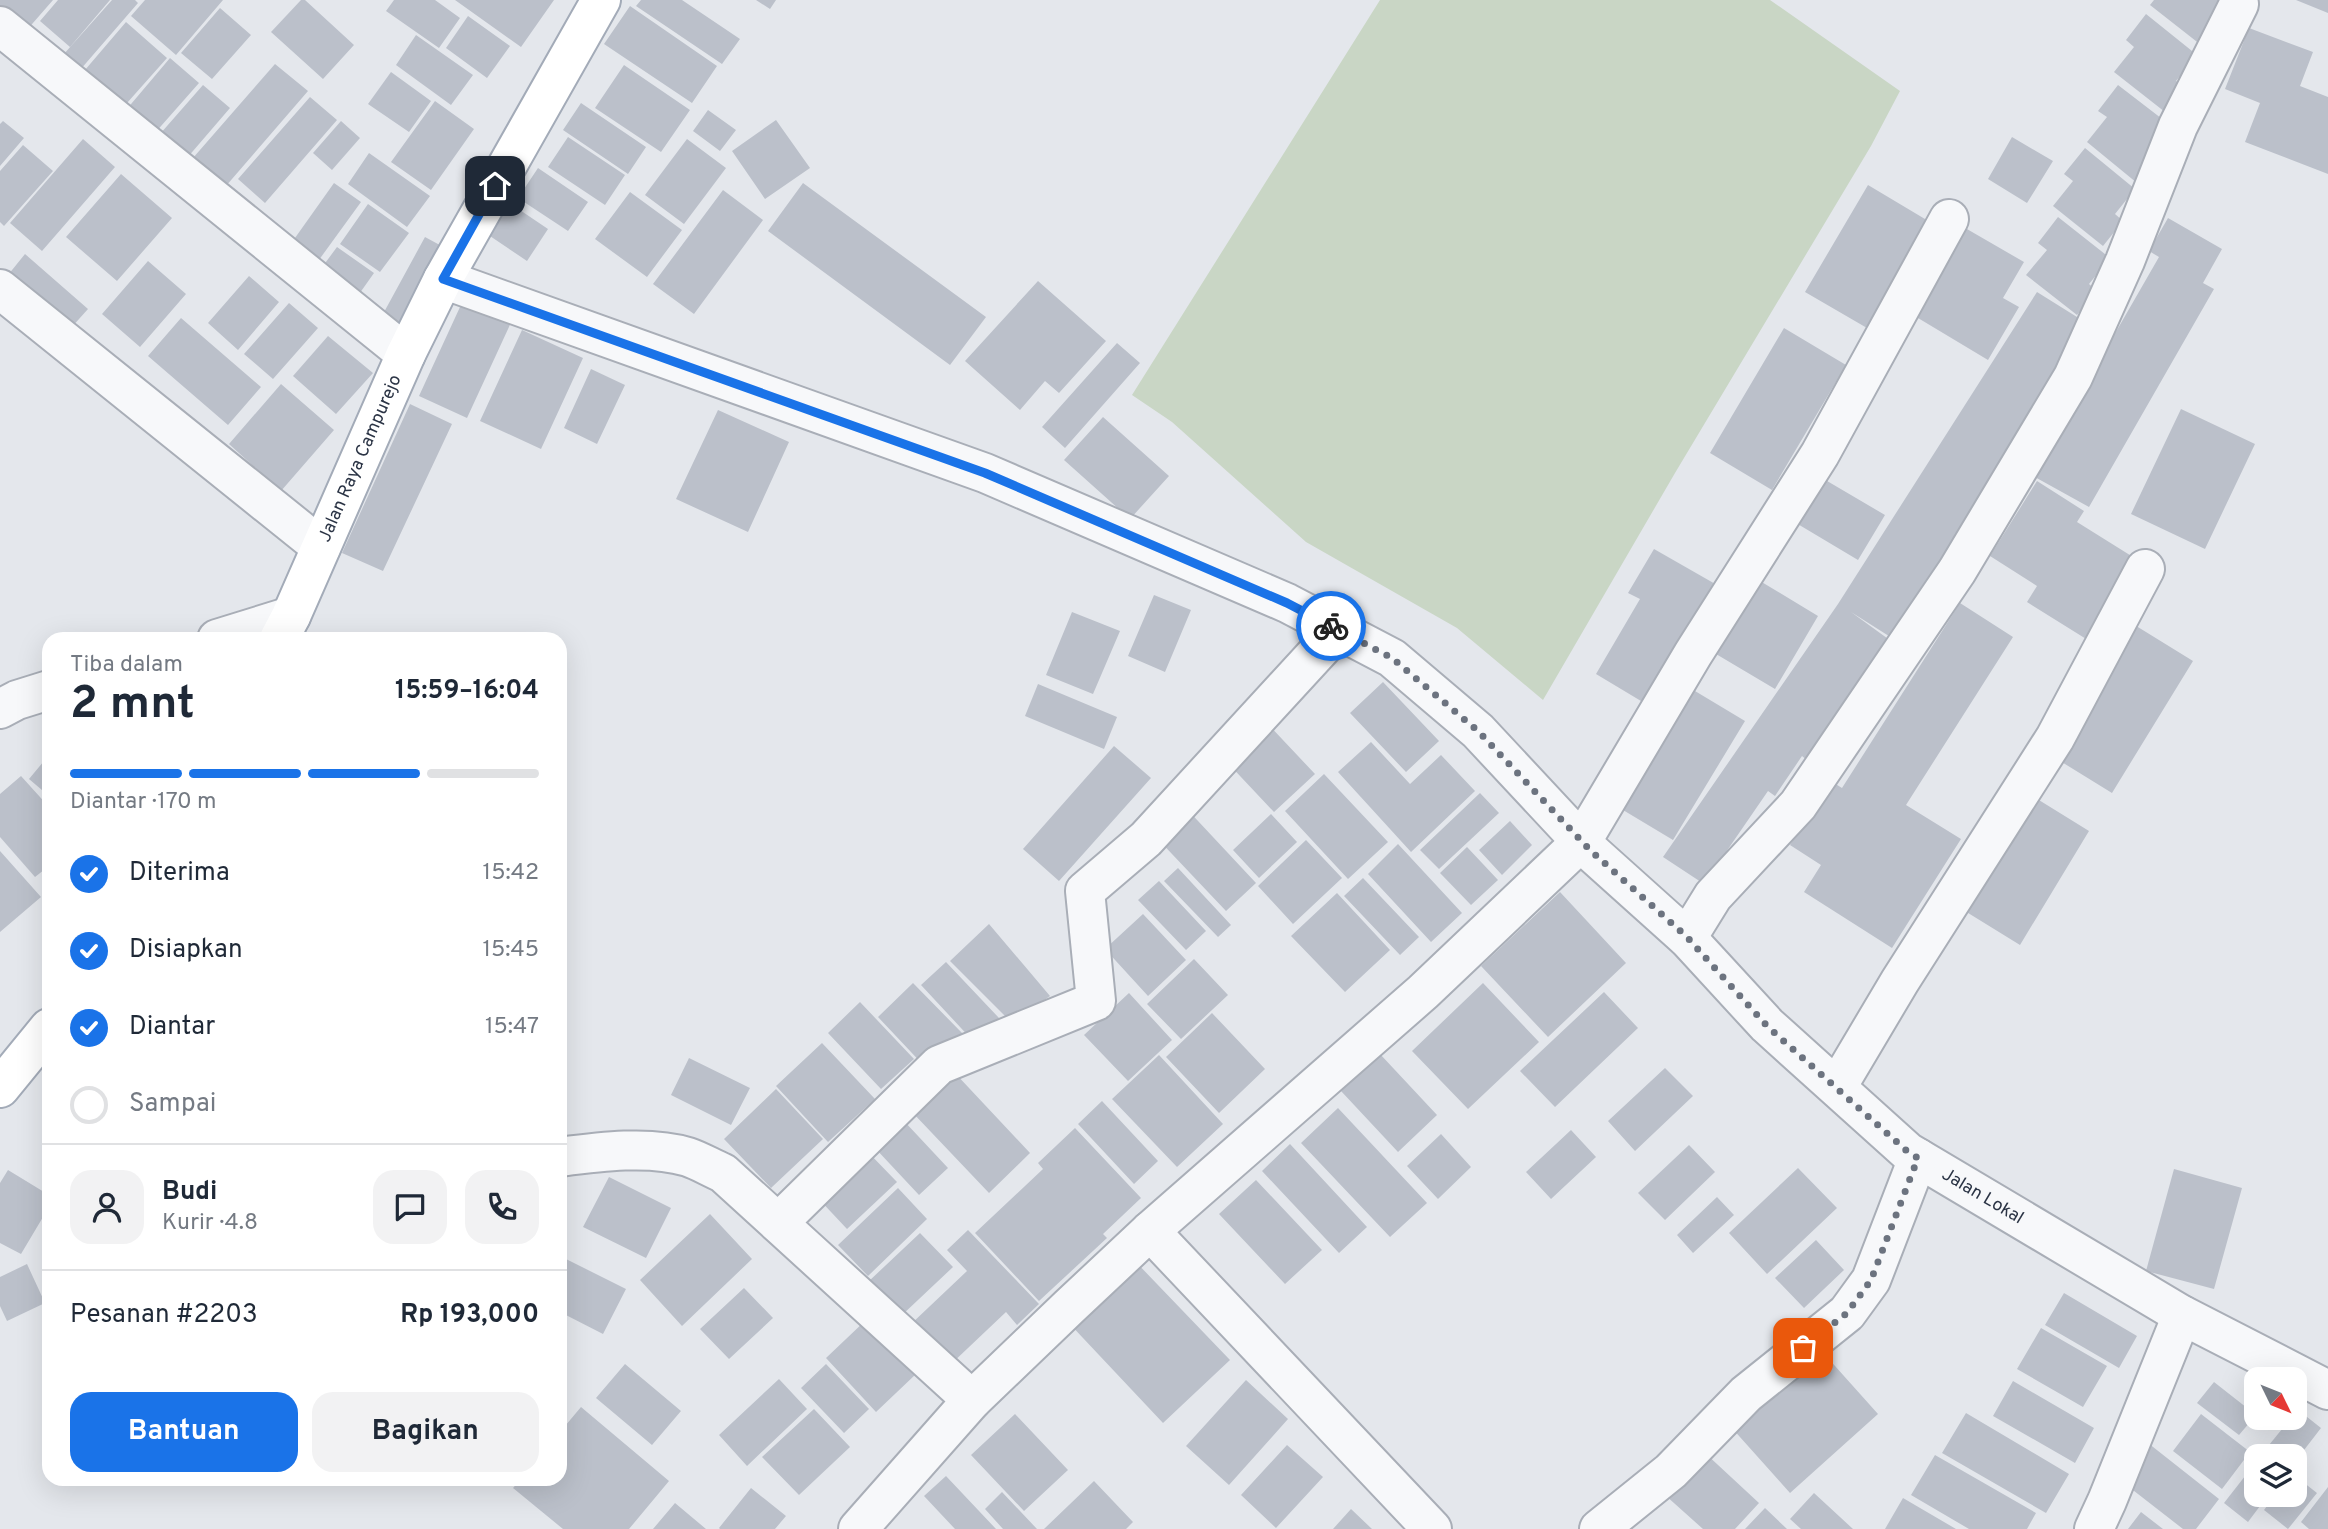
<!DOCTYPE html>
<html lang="id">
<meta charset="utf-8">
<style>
:root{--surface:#fff;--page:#f2f2f3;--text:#1f2937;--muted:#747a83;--line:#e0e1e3;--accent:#1a73e8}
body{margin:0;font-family:Overpass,sans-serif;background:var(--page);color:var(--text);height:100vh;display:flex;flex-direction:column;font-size:26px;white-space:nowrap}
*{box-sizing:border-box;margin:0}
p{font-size:23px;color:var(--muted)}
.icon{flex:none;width:38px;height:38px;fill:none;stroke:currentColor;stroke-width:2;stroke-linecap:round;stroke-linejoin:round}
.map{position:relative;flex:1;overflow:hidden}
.panel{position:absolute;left:42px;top:632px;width:525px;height:854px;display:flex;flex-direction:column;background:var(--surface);border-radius:21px;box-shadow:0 7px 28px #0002}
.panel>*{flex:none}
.needle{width:46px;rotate:133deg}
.tools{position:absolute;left:2244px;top:1367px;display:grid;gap:14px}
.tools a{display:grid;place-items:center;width:63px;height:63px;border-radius:14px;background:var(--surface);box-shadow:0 7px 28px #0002;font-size:35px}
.pin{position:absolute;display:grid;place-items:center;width:60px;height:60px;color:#fff;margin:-30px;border-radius:14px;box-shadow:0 4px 10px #0006}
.courier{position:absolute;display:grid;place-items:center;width:70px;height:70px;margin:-35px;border:5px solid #1a73e8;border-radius:50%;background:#fff;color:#222;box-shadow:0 2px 9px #0007}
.overview em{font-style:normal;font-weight:700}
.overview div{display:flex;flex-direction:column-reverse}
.overview{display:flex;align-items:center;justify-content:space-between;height:119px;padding:0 28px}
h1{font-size:46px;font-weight:700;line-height:52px}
.bar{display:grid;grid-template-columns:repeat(4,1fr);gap:10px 7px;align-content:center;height:84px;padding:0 28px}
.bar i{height:9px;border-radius:5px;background:var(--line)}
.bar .active{background:var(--accent)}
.bar p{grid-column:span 4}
.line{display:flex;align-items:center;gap:18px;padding:0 28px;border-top:2px solid var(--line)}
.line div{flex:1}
.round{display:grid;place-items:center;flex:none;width:74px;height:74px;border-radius:21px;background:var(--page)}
ol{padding:0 28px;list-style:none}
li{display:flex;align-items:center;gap:21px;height:77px}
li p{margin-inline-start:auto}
li .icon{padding:7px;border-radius:50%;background:var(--accent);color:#fff;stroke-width:4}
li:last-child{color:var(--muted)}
li i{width:38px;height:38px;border:4px solid var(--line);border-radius:50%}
.button{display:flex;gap:14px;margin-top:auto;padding:14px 28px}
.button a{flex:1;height:80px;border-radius:21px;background:var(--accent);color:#fff;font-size:28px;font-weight:700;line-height:80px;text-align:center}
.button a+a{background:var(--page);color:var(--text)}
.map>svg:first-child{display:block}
</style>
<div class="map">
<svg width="2328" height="1529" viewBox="0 0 2328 1529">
<rect width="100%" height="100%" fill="#e4e7ec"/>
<path fill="#c9d6c5" d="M 1380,0 L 1770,0 L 1900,91 L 1871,146 L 1675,473 L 1543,700 L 1457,628 L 1306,542 L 1172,422 L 1132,395 Z"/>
<path fill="#bbc0ca" d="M 0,0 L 53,0 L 26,31 L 0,9 Z
M 58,0 L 110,0 L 70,47 L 40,21 Z
M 112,0 L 135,0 L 138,3 L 80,70 L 63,55 Z
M 145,0 L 223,0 L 176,55 L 131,16 Z
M 301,0 L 305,0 L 354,45 L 323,79 L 271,32 Z
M 394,0 L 435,0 L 460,18 L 439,48 L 386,11 Z
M 455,0 L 554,0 L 521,47 Z
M 641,0 L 682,0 L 740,39 L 722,64 L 636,6 Z
M 756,0 L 776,0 L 770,9 Z
M 2154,0 L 2224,0 L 2201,45 L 2150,5 Z
M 2296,0 L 2328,0 L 2328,13 Z
M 630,6 L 717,66 L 692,103 L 604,44 Z
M 220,8 L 251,35 L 212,79 L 181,53 Z
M 2146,14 L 2197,55 L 2176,81 L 2185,87 L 2165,112 L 2114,72 L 2134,47 L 2126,40 Z
M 468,16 L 510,46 L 487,78 L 446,48 Z
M 126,22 L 167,58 L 119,112 L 79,77 Z
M 2249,28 L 2313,52 L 2300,86 L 2328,97 L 2328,174 L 2245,142 L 2260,103 L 2225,89 Z
M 416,35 L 473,75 L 451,105 L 396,65 Z
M 170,58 L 199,83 L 154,134 L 126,110 Z
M 275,64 L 308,91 L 219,194 L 186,166 Z
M 624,65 L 690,110 L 661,152 L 595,108 Z
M 391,72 L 431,101 L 409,132 L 368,104 Z
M 203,85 L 230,108 L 187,158 L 160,134 Z
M 2118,85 L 2170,125 L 2137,183 L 2087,142 L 2107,117 L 2098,111 Z
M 310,97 L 337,120 L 265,203 L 238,179 Z
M 435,101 L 474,129 L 431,190 L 391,162 Z
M 581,103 L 646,147 L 628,174 L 563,130 Z
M 708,110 L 736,130 L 720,151 L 693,131 Z
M 776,120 L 810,168 L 765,199 L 732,151 Z
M 3,121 L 24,138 L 0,166 L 0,124 Z
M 341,121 L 360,138 L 332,170 L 313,153 Z
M 568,137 L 625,175 L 605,205 L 548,167 Z
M 2012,137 L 2053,161 L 2027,203 L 1988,179 Z
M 83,139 L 115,167 L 42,251 L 10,223 Z
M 687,139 L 726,168 L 684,224 L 645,195 Z
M 23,145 L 53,171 L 4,226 L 0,222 L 0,171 Z
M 2085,148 L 2135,189 L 2115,214 L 2123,221 L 2103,246 L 2053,206 L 2073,181 L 2064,174 Z
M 369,153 L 430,196 L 407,227 L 348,184 Z
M 538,168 L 588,202 L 568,231 L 518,198 Z
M 121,174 L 172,218 L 117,281 L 66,237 Z
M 334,183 L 361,202 L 316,264 L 290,245 Z
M 803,183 L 986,317 L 950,365 L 768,231 Z
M 1868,185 L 1930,222 L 1867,328 L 1805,292 Z
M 723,190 L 763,220 L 694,314 L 653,284 Z
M 630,192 L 682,230 L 647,277 L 595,239 Z
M 508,202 L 548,229 L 527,261 L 487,234 Z
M 368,204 L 409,233 L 380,272 L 340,244 Z
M 2058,217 L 2110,258 L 2089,284 L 2097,291 L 2077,315 L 2026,275 L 2047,250 L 2038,243 Z
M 2168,218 L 2222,249 L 2203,283 L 2214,289 L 2089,507 L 2033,476 L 2159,257 L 2149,251 Z
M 1960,225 L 2024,262 L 2003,298 L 2019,307 L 1988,360 L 1908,312 Z
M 425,237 L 449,250 L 408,328 L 383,314 Z
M 337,247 L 374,273 L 357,297 L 320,270 Z
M 25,254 L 88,309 L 70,329 L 8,275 Z
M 148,261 L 186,294 L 140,347 L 102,314 Z
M 249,276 L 279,302 L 238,350 L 208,323 Z
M 1038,281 L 1106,341 L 1059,393 L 1045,381 L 1020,410 L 965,361 Z
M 2037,292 L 2085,322 L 2044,386 L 2050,390 L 1892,638 L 1851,612 L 1891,641 L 1808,761 L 1802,756 L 1775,796 L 1768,791 L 1704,884 L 1663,857 L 1838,604 Z
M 466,294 L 514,316 L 467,418 L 419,396 Z
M 289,303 L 318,328 L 273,379 L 244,354 Z
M 181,318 L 261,387 L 228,425 L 148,356 Z
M 1784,328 L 1846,365 L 1772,490 L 1710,453 Z
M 522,330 L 583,358 L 541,449 L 480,421 Z
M 328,336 L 373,373 L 336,414 L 293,376 Z
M 1117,343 L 1140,363 L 1065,448 L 1042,427 Z
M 591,369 L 625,385 L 597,444 L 564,428 Z
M 281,384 L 334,430 L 281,491 L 229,444 Z
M 410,404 L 452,424 L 383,571 L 342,553 Z
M 2181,409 L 2255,444 L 2205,549 L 2131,514 Z
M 718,410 L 789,442 L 748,532 L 676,499 Z
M 1103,417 L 1169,476 L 1130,519 L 1064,460 Z
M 1822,478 L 1885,515 L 1858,560 L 1796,523 Z
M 2037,481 L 2084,511 L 2077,522 L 2141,562 L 2091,642 L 2027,602 L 2037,586 L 1990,556 Z
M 1654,549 L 1717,585 L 1646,704 L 1596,674 L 1640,599 L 1628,593 Z
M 1760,581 L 1818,616 L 1775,689 L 1716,654 Z
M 1154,595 L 1191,610 L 1165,672 L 1128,656 Z
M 1960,603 L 2013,637 L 1906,805 L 1961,839 L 1892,948 L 1804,892 L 1821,865 L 1790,845 L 1811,813 L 1834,783 L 1842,788 Z
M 1072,612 L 1120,631 L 1093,694 L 1046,675 Z
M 2133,624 L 2193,661 L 2112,793 L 2052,756 Z
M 1383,682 L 1439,741 L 1406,772 L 1350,713 Z
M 1038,684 L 1117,717 L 1104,749 L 1025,716 Z
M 1685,685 L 1745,721 L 1673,840 L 1613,804 Z
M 1266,722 L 1315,774 L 1274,812 L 1225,760 Z
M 1371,742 L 1410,784 L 1441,755 L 1475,791 L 1411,852 L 1338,772 Z
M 1114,746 L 1151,778 L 1059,881 L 1023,849 Z
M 49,755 L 49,796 L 29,779 Z
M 1324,774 L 1388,842 L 1348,879 L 1285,811 Z
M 21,776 L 49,807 L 49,866 L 35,877 L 0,837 L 0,794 Z
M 1480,793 L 1499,813 L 1439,869 L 1420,850 Z
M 2029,794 L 2089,831 L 2020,945 L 1960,908 Z
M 1184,806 L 1256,883 L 1226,911 L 1154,835 Z
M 1271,814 L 1297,842 L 1259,878 L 1233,850 Z
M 1510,821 L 1532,845 L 1502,875 L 1479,850 Z
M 1306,840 L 1342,878 L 1293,924 L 1258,886 Z
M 1398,844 L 1462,913 L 1431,942 L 1368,874 Z
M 1467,847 L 1498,880 L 1471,905 L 1440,873 Z
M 0,851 L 41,897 L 0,932 Z
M 1178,868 L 1231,925 L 1218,937 L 1164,881 Z
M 1363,878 L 1419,937 L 1400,955 L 1344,896 Z
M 1159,881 L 1206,931 L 1186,950 L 1138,900 Z
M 1560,892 L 1626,963 L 1548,1037 L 1481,966 Z
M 1337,893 L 1390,950 L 1345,992 L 1291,936 Z
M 1143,914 L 1186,960 L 1148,996 L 1105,949 Z
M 989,924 L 1050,996 L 1012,1023 L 950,961 Z
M 1194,959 L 1228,995 L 1181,1039 L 1147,1004 Z
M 946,962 L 999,1018 L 974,1042 L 921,985 Z
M 913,983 L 963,1034 L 927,1069 L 878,1017 Z
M 1483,983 L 1539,1042 L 1468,1109 L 1412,1051 Z
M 1604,992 L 1638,1028 L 1555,1107 L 1520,1071 Z
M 1129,993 L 1172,1040 L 1128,1081 L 1084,1035 Z
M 860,1002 L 914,1059 L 881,1089 L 828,1033 Z
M 1212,1013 L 1265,1069 L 1219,1113 L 1166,1057 Z
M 822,1043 L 875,1099 L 828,1142 L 776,1086 Z
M 1380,1054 L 1437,1115 L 1398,1152 L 1341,1091 Z
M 1159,1055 L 1223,1124 L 1177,1167 L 1112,1099 Z
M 689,1058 L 750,1088 L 731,1125 L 671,1095 Z
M 1665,1068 L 1693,1096 L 1635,1151 L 1608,1121 Z
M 954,1072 L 1030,1153 L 989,1193 L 912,1112 Z
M 776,1089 L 823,1139 L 771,1188 L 724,1139 Z
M 1102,1101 L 1158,1161 L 1134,1184 L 1078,1124 Z
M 1338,1108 L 1427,1203 L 1390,1237 L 1301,1143 Z
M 904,1121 L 948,1168 L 919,1195 L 875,1148 Z
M 1075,1128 L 1141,1198 L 1103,1234 L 1107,1238 L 1039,1301 L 975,1233 L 1043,1169 L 1038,1163 Z
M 1571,1130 L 1596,1157 L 1551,1199 L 1526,1172 Z
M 1441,1134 L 1471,1167 L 1438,1199 L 1407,1166 Z
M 1290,1144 L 1367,1227 L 1339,1253 L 1262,1171 Z
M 1689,1145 L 1715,1172 L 1665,1220 L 1638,1193 Z
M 865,1149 L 897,1182 L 847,1229 L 816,1196 Z
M 1798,1168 L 1837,1208 L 1767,1274 L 1729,1233 Z
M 2174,1169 L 2242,1188 L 2214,1289 L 2146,1271 Z
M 8,1170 L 49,1195 L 49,1207 L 21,1254 L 0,1243 L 0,1183 Z
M 609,1177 L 671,1208 L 646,1258 L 583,1227 Z
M 1256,1180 L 1322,1250 L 1285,1284 L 1219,1214 Z
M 898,1188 L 927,1219 L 868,1276 L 838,1245 Z
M 1717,1197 L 1734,1215 L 1693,1253 L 1677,1235 Z
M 710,1214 L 752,1259 L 682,1326 L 640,1280 Z
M 968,1230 L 1039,1304 L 1017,1325 L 1006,1312 L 949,1366 L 910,1325 L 967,1271 L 947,1250 Z
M 920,1233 L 953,1267 L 901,1316 L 868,1282 Z
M 1816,1240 L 1844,1270 L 1804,1308 L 1775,1278 Z
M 564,1258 L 626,1289 L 603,1334 L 560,1312 L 560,1267 Z
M 1133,1259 L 1230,1360 L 1163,1423 L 1067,1321 Z
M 27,1264 L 45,1303 L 7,1321 L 0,1306 L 0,1277 Z
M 744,1288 L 773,1318 L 729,1359 L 700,1329 Z
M 2064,1293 L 2137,1336 L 2119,1368 L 2045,1325 Z
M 866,1320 L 916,1374 L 876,1412 L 826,1358 Z
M 2041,1328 L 2107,1366 L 2083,1407 L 2017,1369 Z
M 1818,1347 L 1878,1414 L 1790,1493 L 1731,1427 Z
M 625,1364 L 681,1411 L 652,1445 L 596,1398 Z
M 826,1364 L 869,1409 L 844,1433 L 801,1388 Z
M 779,1379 L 807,1409 L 747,1466 L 719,1435 Z
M 1246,1380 L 1288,1419 L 1229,1485 L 1186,1446 Z
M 2013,1381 L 2094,1428 L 2075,1463 L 1993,1416 Z
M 2214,1382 L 2256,1415 L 2239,1435 L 2197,1403 Z
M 581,1407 L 669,1481 L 629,1529 L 563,1529 L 513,1488 L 521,1479 L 560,1479 L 560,1432 Z
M 814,1409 L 850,1447 L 799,1495 L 762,1457 Z
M 2297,1409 L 2321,1428 L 2294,1463 L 2294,1456 L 2260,1456 L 2291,1418 L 2294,1418 Z
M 1966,1413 L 2069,1474 L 2046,1513 L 1942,1453 Z
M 1015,1414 L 1068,1470 L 1024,1511 L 971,1455 Z
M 2201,1414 L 2250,1452 L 2222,1489 L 2173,1451 Z
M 2148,1443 L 2219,1499 L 2196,1529 L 2183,1529 L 2120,1480 Z
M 1287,1445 L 1323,1477 L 1276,1528 L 1241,1495 Z
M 1704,1452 L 1759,1503 L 1735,1529 L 1703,1529 L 1665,1495 Z
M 1935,1455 L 2036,1513 L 2027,1529 L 1969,1529 L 1911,1495 Z
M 2256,1462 L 2256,1494 L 2269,1494 L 2248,1522 L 2224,1503 Z
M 2294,1475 L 2317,1493 L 2288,1529 L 2264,1510 L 2276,1494 L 2294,1494 Z
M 946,1476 L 996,1529 L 955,1529 L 924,1496 Z
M 1094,1481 L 1133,1522 L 1126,1529 L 1044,1529 Z
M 2328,1487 L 2328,1529 L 2309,1529 L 2301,1522 Z
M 751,1488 L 786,1516 L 775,1529 L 720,1529 L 719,1528 Z
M 1002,1492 L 1037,1529 L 1003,1529 L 985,1509 Z
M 1814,1493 L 1853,1529 L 1801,1529 L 1790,1519 Z
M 1903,1498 L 1956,1529 L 1885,1529 Z
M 675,1503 L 706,1529 L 653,1529 Z
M 1765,1508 L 1787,1529 L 1745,1529 Z
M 1351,1509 L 1372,1529 L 1333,1529 Z
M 2141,1512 L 2163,1529 L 2128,1529 Z"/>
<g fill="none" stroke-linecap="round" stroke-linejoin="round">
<g stroke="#a9aeb7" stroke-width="42">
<g id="street">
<path d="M 0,26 L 406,354"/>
<path id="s1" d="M 443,279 L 985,473 L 1287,603 L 1392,658 L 1478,731 L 1589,850 L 1687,938 L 1767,1025 L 1908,1152 L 2182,1315 L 2328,1390"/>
<path d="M 0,289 L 321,547"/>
<path d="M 217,639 L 291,616"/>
<path d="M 0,709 L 17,700 L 49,690"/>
<path d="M 1687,938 L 1713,896 L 1798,805 L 1957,571 L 2073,377 L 2125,261 L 2178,126 L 2239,4"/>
<path d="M 1837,1087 L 1900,981 L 2055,738 L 2145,569"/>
<path d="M 560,1157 C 598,1152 650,1145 688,1157 C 700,1161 711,1168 723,1173 L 972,1400"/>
<path d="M 778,1223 L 939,1065 L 1096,1001 L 1085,891 L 1146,839 L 1338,630"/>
<path d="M 1150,1231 L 1432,1529"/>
<path d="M 858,1529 L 972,1400 L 1069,1307 L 1150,1231 L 1423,992 L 1582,841 L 1693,654 L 1820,454 L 1949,219"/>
<path d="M 1599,1529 L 1671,1471 L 1746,1394 L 1847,1313 L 1871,1280 L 1918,1158"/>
<path d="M 2094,1529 L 2107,1501 L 2182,1315"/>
</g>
</g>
<g stroke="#a3abb8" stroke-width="42">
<g id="primary">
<path id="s2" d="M 279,639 L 291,616 L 406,354 L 443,279 L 601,0"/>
<path d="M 0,1088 L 49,1028"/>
</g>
</g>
<use href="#street" stroke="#f7f8fa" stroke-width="38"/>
<use href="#primary" stroke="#fff" stroke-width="38"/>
</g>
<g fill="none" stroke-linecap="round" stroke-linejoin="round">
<path stroke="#6c737f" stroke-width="7" stroke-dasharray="0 12.6" d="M 1331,626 L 1392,658 L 1478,731 L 1590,850 L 1687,937 L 1767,1026 L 1908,1152 L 1918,1158 L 1871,1280 L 1847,1313 L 1803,1348"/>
<path stroke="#1a73e8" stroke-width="9" d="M 495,186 L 443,279 L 985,473 L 1287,603 L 1331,626"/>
</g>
<g text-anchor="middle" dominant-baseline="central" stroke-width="6" stroke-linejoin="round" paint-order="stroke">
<g font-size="18" fill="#2b3445" stroke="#f4f6f9">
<text stroke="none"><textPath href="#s2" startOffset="198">Jalan Raya Campurejo</textPath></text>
<text stroke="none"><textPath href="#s1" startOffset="1825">Jalan Lokal</textPath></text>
</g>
</g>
</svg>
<div class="tools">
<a><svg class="needle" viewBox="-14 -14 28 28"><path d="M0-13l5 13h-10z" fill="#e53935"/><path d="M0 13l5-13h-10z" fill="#747a83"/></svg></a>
<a><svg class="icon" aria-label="layers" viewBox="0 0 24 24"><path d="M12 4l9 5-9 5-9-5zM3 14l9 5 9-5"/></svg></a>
</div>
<div class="pin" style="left:1803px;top:1348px;background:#ea580c"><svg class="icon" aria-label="bag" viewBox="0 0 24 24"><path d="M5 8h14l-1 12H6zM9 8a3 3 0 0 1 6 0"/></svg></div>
<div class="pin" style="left:495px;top:186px;background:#1f2937"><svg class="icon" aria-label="home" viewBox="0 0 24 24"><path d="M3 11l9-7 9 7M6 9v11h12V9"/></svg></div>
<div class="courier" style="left:1331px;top:626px"><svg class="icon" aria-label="bike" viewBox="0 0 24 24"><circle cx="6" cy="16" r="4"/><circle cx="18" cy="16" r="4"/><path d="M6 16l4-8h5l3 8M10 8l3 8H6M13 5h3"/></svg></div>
<section class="panel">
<div class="overview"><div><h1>2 mnt</h1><p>Tiba dalam</p></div><em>15:59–16:04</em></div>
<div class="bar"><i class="active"></i><i class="active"></i><i class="active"></i><i></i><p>Diantar · 170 m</p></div>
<ol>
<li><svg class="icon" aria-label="check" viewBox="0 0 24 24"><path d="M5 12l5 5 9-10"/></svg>Diterima<p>15:42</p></li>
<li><svg class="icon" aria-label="check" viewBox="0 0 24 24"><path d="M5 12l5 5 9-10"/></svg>Disiapkan<p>15:45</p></li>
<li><svg class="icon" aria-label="check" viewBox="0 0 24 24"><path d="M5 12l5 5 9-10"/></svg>Diantar<p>15:47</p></li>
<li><i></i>Sampai</li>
</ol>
<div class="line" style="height:126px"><a class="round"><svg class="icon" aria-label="person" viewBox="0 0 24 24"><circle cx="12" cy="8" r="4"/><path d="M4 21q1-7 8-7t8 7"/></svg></a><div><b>Budi</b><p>Kurir · 4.8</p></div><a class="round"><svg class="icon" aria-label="chat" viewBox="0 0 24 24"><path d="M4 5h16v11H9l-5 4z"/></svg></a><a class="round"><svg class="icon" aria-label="phone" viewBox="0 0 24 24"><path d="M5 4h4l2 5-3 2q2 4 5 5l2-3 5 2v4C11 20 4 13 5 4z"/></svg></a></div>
<div class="line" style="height:91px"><div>Pesanan #2203</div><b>Rp 193,000</b></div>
<div class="button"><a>Bantuan</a><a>Bagikan</a></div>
</section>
</div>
